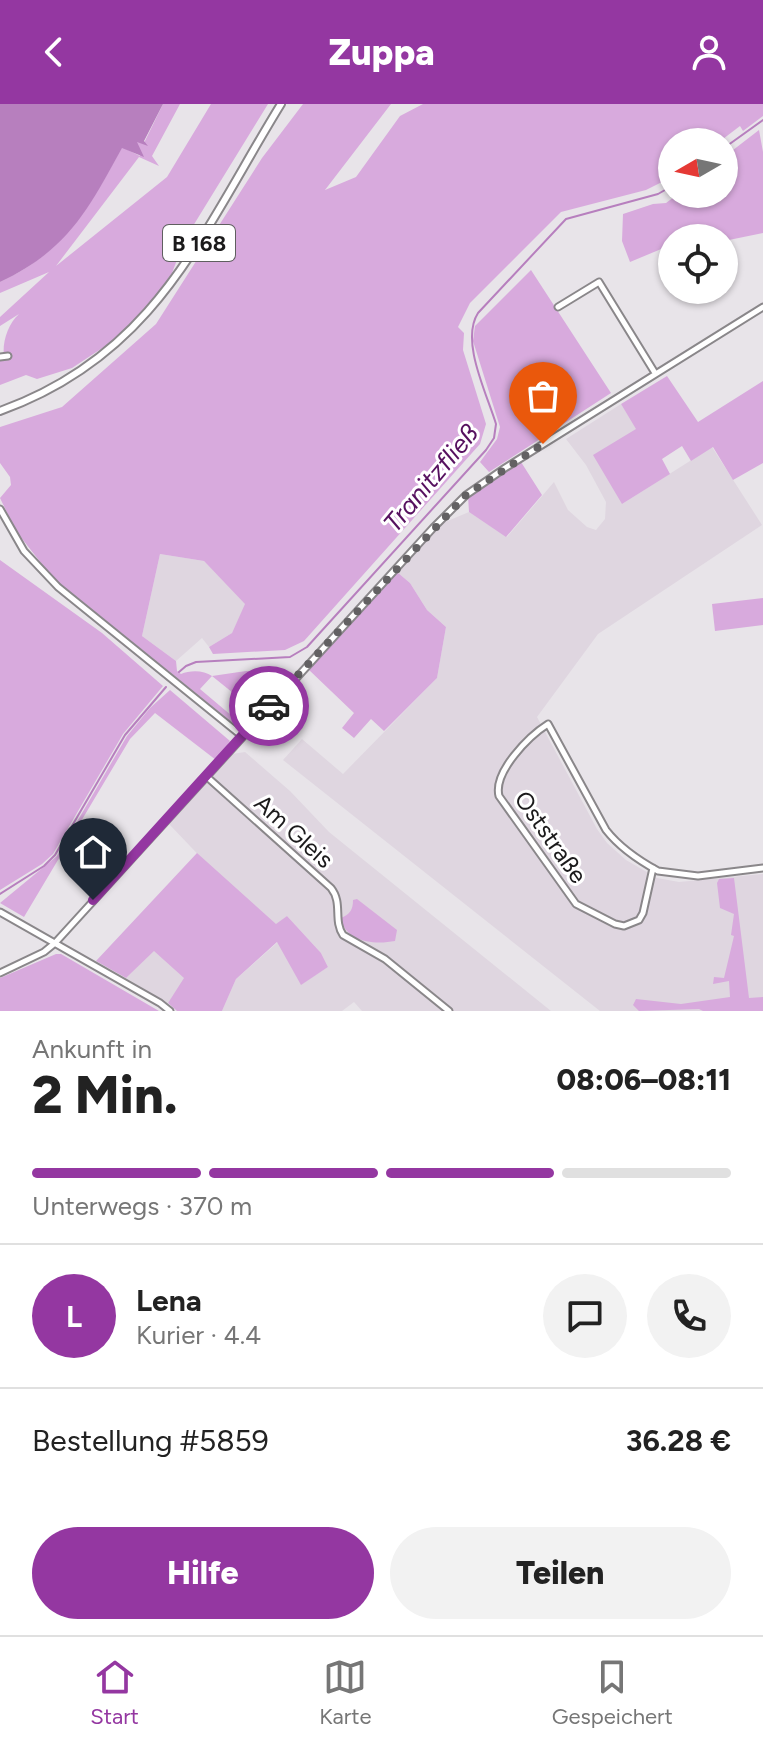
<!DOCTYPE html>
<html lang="de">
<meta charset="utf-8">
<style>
:root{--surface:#fff;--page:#f2f2f2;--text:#222;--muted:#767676;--line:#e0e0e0;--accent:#9437a1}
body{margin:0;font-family:Figtree,sans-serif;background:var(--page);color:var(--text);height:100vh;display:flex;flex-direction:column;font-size:30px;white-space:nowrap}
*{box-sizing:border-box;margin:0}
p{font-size:26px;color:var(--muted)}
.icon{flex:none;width:44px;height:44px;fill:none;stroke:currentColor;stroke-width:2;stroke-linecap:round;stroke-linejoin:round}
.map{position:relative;height:907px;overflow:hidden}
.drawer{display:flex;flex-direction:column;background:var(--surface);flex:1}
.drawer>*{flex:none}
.needle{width:52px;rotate:261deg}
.buttons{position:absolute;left:658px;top:24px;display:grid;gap:16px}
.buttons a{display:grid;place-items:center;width:80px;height:80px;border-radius:50%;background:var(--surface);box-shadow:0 2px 6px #0004;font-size:40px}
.pin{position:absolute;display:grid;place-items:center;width:68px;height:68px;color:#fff;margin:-82px -34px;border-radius:50% 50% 50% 0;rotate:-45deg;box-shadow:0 0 8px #0007}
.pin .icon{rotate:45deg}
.courier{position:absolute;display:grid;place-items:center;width:80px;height:80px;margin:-40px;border:6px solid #9437a1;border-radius:50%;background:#fff;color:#222;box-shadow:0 2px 10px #0007}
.head em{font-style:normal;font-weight:800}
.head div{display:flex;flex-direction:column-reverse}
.head{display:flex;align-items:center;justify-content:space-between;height:136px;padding:0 32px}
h1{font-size:52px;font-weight:800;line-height:60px}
.bar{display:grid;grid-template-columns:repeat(4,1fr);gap:12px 8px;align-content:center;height:96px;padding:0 32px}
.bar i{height:10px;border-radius:6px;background:var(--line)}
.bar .current{background:var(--accent)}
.bar p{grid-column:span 4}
.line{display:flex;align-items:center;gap:20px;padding:0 32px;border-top:2px solid var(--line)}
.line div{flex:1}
.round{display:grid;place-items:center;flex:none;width:84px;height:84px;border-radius:42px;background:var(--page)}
.button{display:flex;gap:16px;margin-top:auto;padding:16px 32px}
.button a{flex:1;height:92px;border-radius:48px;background:var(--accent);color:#fff;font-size:32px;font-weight:800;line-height:92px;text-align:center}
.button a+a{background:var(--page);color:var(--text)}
header{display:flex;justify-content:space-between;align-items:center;height:104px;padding:0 32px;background:var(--accent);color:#fff;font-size:36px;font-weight:800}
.tab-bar{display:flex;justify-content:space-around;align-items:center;height:112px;border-top:2px solid var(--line);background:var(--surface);font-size:22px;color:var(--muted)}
.tab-bar a{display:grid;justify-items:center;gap:4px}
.tab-bar .current{color:var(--accent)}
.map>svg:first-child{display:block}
</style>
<header><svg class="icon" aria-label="back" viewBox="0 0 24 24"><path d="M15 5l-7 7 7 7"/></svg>Zuppa<svg class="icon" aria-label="person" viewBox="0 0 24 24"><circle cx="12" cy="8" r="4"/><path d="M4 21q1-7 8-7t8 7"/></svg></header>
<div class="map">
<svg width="763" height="907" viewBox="0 0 763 907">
<rect width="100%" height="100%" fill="#e8e4e9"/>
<path fill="#dfd6e0" d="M 621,300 L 637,325 L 622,400 L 712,343 L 762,421 L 598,530 L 537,613 L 597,725 L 607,739 L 626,756 L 657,774 L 679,778 L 763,770 L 763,907 L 600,907 L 283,656 L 302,635 L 343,670 L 437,574 L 446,523 L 427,506 L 410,479 L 397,468 L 438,421 L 469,408 L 507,433 L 554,378 L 568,406 L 587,423 L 596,426 L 605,415 L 606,398 L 586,361 L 566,335 Z
M 160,450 L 204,457 L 246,500 L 232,529 L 209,543 L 202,534 L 176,557 L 142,532 Z
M 245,648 L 290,687 L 329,728 L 551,907 L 362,907 L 354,898 L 342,907 L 222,907 L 236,875 L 278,838 L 301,880 L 328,863 L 321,849 L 287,812 L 270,826 L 169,720 L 232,650 Z
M 154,846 L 185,874 L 168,899 L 126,874 Z"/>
<path fill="#d8aadd" d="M 163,0 L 180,0 L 152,52 L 159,62 L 139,53 L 56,162 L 167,73 L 211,0 L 268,0 L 185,135 L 172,169 L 151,199 L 110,239 L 72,264 L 37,275 L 26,271 L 0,281 L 0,255 L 4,253 C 2,238 8,220 19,210 L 0,222 L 0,213 L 49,168 L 0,189 L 0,178 C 66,147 89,104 122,43 L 140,52 L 136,37 L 144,39 Z
M 303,0 L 391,0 L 325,86 L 356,73 L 400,12 L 423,0 L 763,0 L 763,12 L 743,27 L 740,22 L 719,38 L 672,38 L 672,73 L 646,86 L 561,108 L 470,199 L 458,223 L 464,229 L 463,246 L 486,320 L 480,340 L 304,537 L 285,546 L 213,550 L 209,543 L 232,529 L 245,500 L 204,457 L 160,450 L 142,532 L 176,557 L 177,567 L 181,570 C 190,566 204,566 212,572 L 246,567 L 288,568 L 289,571 L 258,609 L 212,572 L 200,585 L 245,623 L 239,624 L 52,473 L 16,427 L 0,394 L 11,381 L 10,373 L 0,359 L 0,323 L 62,303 L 156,220 L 262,54 Z
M 759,26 L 763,48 L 763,129 L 724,137 L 724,134 L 672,134 L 672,153 L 666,143 L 630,158 L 622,137 L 623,110 L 653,100 L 666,99 L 678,90 L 724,90 L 724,53 Z
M 531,166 L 611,289 L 489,368 L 480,358 L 497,335 L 500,323 L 473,237 L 475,222 Z
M 667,272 L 698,318 L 763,277 L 763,359 L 733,376 L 713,343 L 691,357 L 682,342 L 662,355 L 670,370 L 622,400 L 593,351 L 636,325 L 621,300 Z
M 521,358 L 542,391 L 506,433 L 469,408 L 468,392 Z
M 0,456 L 102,529 L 163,582 L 123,630 L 53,750 L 42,760 L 0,786 Z
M 397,468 L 410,479 L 427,506 L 446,523 L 437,574 L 384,627 L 371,615 L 354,634 L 342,624 L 354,609 L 308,565 Z
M 763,494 L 763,521 L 715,527 L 712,500 Z
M 170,586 L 230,637 L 216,656 L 155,609 L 130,635 L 24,813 L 0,799 L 57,752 L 127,632 L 150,604 Z
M 197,749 L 276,820 L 287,812 L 321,849 L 328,863 L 301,881 L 277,838 L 236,875 L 222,907 L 177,907 L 168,899 L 184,874 L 154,847 L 126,874 L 96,857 Z
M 734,774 L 749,894 L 763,893 L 763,907 L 703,907 L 699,905 L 639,907 L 633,901 L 636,895 L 681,900 L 730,893 L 729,877 L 713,880 L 714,873 L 724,874 L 734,832 L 731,831 L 734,810 L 720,804 L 717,779 L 719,775 Z
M 357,795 L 397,826 L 395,837 C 374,841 345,838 341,814 C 350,810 353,806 353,796 Z
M 56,850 L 61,850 L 159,907 L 0,907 L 0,874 Z"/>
<path fill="#b77fbe" d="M 0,0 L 163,0 L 144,37 L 148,42 L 137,38 L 144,53 L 122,44 C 88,106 68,146 0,178 Z"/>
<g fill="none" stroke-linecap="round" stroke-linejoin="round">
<path stroke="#b77fbe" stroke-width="2" d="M 724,44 L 763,16
M 179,568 L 186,562 L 196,558 L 290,553 L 307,543 L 486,346 L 494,334 L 496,320 C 487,290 460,237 478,209 L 566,115 L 658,90 L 672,82
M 0,790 L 44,762 L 55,751 L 125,631 L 166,583"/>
<g stroke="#8a878a" stroke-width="9">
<path id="minor" d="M 558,203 L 599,178 L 655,269
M 0,253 L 8,252
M 0,405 L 24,447 L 58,483 L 242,632
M 206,672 L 331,784 C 343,799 333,816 343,831 L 385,855 L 449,907
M 653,764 L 643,809 L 639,816 L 624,822 L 615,820 L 576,800 L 499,692 C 493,668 529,632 548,620 L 606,726 C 620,744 638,756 658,767 L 698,772 L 763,764
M 0,808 L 160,899 L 170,907
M 0,869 L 44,848 L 55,839 L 433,424 L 466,391 L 505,364 L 763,203"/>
</g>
<g stroke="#8a878a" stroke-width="10">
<path id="major" d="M 0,307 C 156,251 201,130 281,0"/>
</g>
<use href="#minor" stroke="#fff" stroke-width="5"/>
<use href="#major" stroke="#fff" stroke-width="6"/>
</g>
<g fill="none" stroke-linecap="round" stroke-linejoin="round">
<path stroke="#636163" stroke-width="8" stroke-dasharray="0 14.4" d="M 269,602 L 466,391 L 543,340"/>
<path stroke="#9437a1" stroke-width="10" d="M 93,796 L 269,602"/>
</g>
<g text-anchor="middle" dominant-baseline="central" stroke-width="6" stroke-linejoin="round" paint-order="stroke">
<rect fill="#fff" stroke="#5f5f5f" stroke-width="2" x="163" y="121" width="72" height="36" rx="6"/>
<g font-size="22" font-weight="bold" fill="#1b1a1b">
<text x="199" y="139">B 168</text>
</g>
<g font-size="24" fill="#1b1a1b" stroke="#fff">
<text transform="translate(294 727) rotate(42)">Am Gleis</text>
<text transform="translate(551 733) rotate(55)">Oststraße</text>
</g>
<g font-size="26" font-style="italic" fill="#56105f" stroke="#fff">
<text transform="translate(431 374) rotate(-50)">Tranitzfließ</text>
</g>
</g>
</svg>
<div class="buttons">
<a><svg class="needle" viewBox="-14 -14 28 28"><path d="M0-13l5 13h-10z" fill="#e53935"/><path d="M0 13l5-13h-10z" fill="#767676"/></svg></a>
<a><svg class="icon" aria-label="locate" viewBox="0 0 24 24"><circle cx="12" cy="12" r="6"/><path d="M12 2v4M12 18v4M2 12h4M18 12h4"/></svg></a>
</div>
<div class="pin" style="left:543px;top:340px;background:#ea580c"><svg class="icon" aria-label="bag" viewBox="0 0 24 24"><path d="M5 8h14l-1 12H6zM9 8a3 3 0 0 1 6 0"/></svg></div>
<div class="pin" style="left:93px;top:796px;background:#1f2937"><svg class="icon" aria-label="home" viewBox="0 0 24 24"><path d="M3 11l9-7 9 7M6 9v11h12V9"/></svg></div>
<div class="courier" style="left:269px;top:602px"><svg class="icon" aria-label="car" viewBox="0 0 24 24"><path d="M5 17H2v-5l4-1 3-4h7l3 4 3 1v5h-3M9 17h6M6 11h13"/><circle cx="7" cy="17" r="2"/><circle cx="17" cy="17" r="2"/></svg></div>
</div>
<section class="drawer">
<div class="head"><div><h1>2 Min.</h1><p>Ankunft in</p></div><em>08:06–08:11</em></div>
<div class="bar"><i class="current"></i><i class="current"></i><i class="current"></i><i></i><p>Unterwegs · 370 m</p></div>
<div class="line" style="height:144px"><b class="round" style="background:var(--accent);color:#fff">L</b><div><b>Lena</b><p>Kurier · 4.4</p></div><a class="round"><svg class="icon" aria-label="chat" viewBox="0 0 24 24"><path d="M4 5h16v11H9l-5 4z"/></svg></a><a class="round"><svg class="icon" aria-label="phone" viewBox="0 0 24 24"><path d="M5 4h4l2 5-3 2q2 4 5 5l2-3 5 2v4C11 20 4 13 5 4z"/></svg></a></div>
<div class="line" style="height:104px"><div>Bestellung #5859</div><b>36.28 €</b></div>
<div class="button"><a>Hilfe</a><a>Teilen</a></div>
</section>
<nav class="tab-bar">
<a class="current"><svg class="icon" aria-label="home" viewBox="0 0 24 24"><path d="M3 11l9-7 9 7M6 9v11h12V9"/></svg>Start</a>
<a><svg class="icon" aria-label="map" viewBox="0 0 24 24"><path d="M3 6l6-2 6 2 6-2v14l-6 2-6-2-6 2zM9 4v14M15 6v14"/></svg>Karte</a>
<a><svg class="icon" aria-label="saved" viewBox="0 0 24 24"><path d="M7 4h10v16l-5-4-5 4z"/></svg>Gespeichert</a>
</nav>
